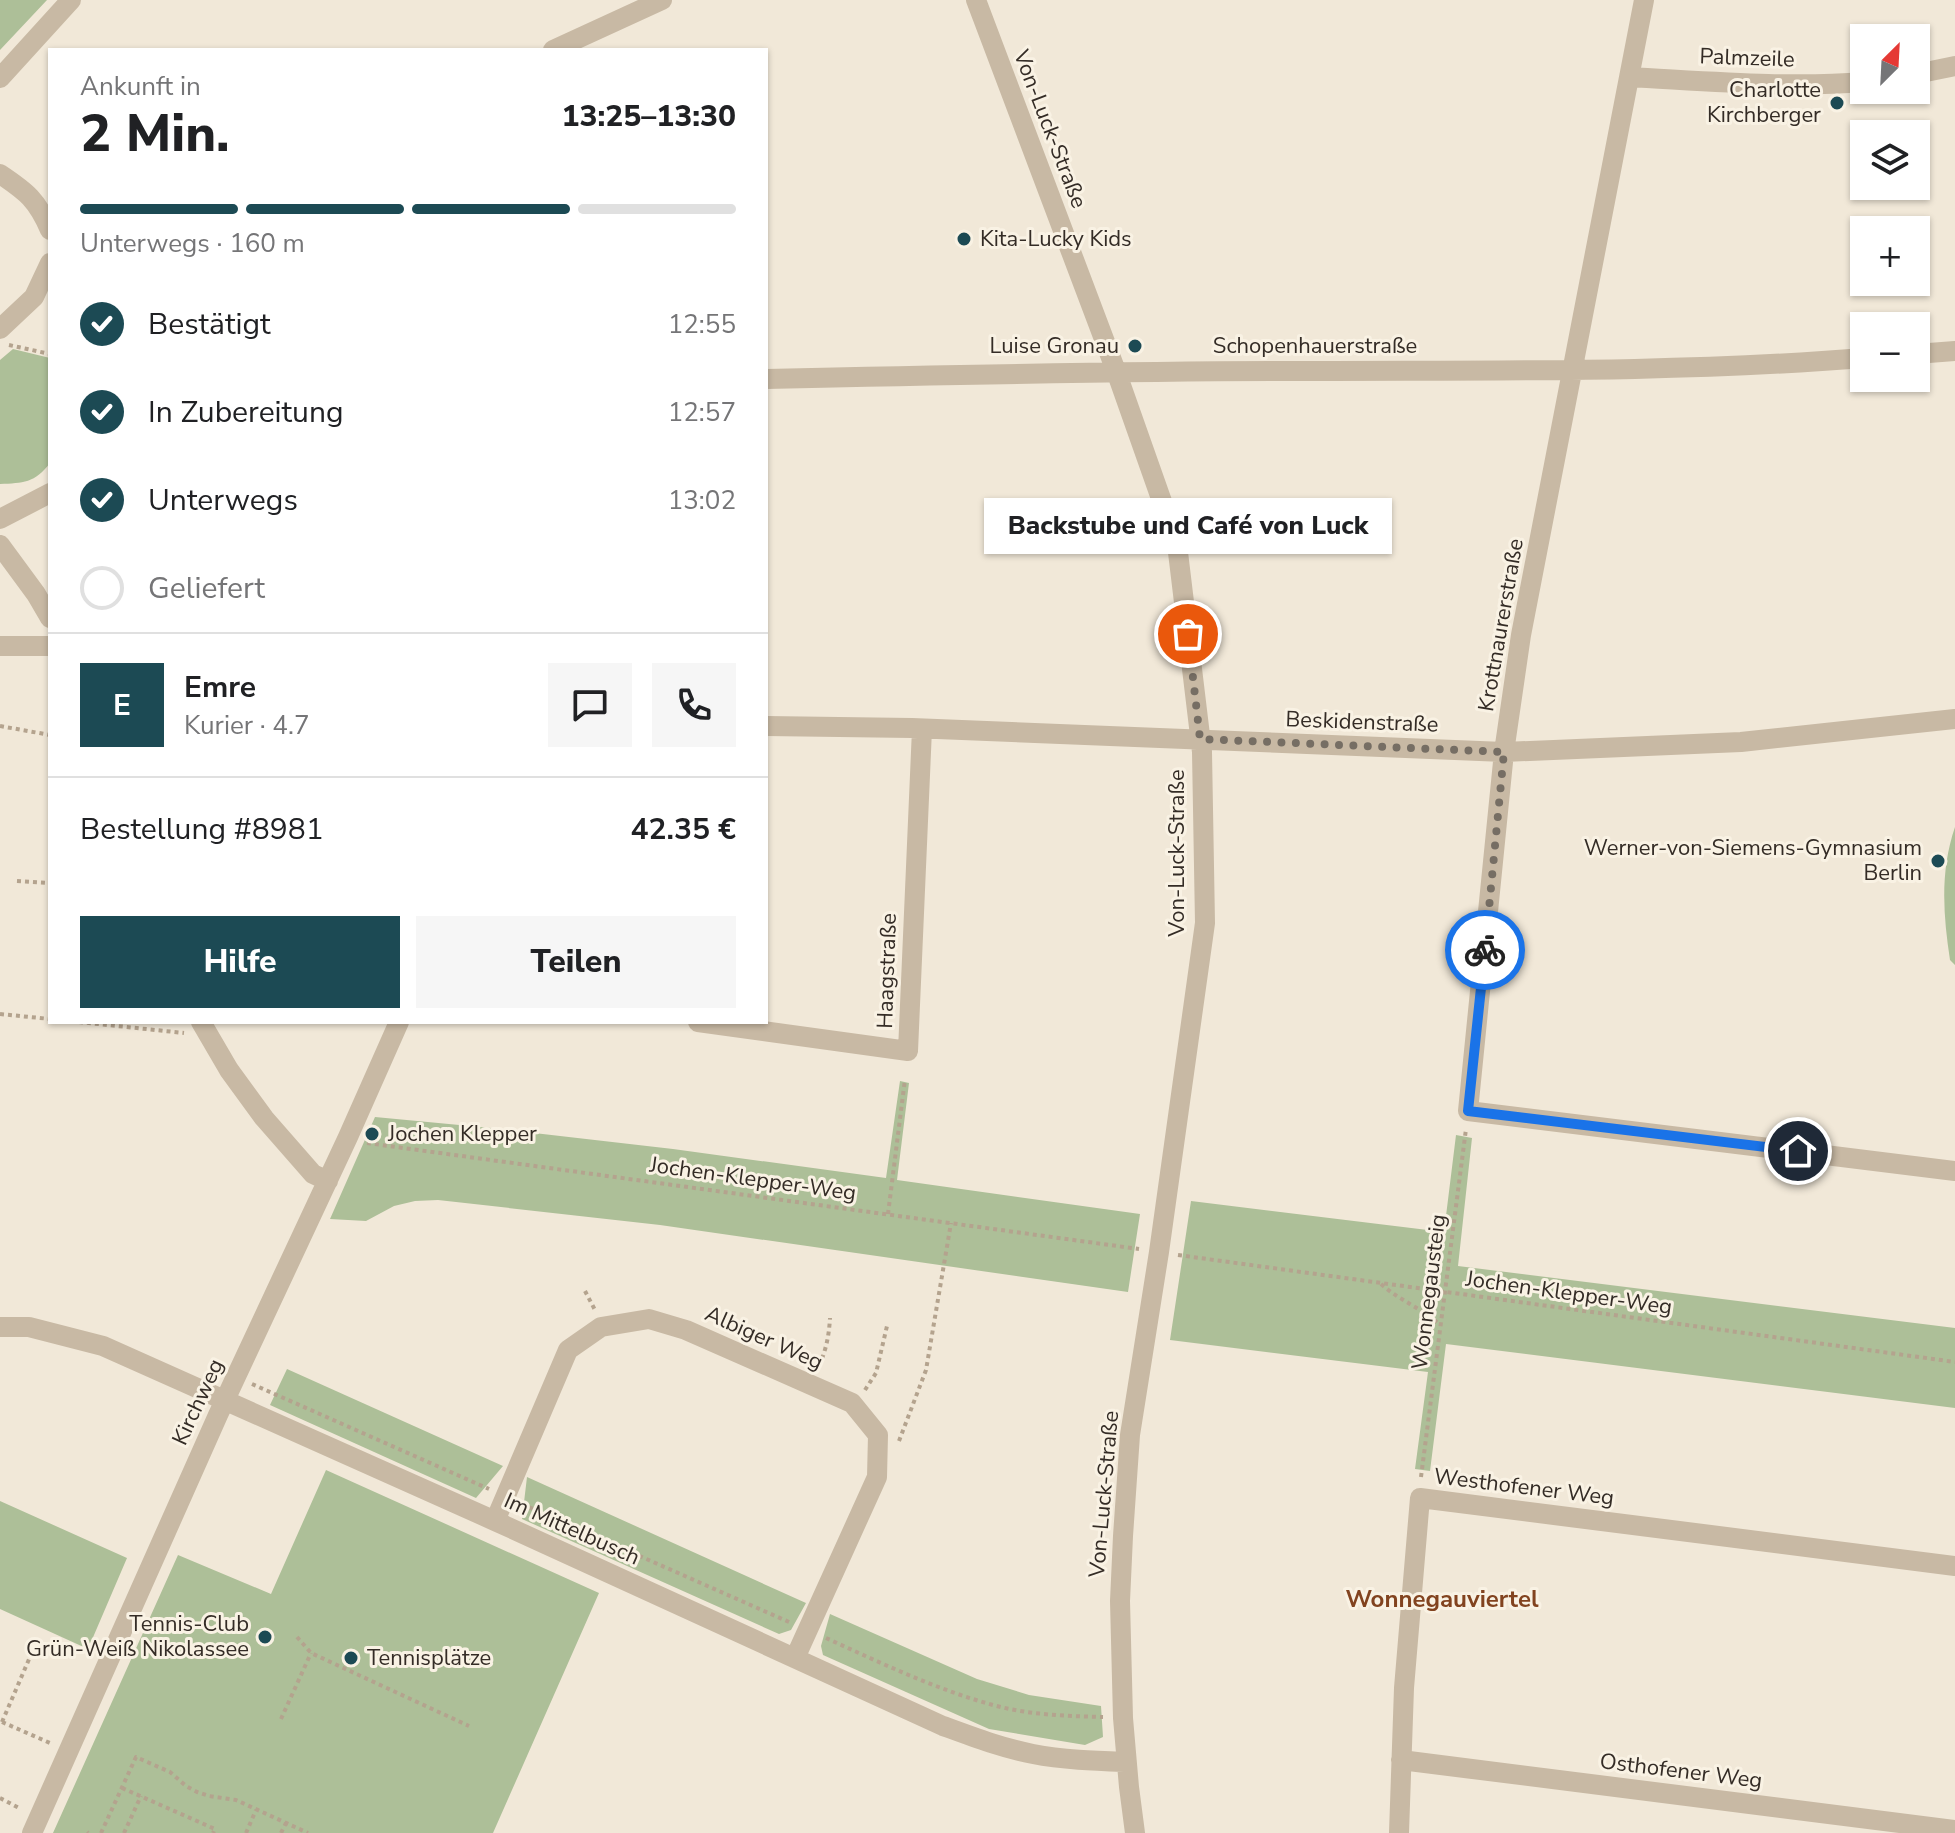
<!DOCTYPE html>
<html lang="de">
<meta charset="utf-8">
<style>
:root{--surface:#fff;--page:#f6f6f6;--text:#202124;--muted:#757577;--line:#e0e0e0;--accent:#1c4a54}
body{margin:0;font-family:"Nunito Sans",sans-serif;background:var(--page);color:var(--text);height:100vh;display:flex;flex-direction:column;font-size:30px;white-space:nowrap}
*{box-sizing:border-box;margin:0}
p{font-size:26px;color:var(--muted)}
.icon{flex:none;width:44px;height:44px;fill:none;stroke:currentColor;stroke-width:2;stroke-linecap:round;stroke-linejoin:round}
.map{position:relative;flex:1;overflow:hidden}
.sheet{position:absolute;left:48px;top:48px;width:720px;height:976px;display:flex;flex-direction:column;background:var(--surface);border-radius:0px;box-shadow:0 2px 6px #0004}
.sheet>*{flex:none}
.needle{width:52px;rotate:24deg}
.controls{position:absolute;left:1850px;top:24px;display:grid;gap:16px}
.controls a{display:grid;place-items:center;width:80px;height:80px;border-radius:0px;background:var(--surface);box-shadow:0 2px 6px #0004;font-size:40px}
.pin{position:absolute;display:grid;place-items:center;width:68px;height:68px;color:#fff;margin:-34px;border:4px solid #fff;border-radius:50%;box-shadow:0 2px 8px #0007}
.courier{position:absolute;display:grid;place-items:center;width:80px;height:80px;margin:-40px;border:6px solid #1a73e8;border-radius:50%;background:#fff;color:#222;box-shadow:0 2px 10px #0007}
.bubble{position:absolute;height:56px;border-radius:0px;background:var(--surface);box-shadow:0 2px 6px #0004;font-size:26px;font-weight:800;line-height:56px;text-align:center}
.summary em{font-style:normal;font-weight:800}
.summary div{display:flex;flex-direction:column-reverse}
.summary{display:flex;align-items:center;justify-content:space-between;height:136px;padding:0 32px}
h1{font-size:52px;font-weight:800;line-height:60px}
.bar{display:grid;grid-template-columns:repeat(4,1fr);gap:12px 8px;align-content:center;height:96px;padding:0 32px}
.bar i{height:10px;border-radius:6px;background:var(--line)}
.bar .selected{background:var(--accent)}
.bar p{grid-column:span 4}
.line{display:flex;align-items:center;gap:20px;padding:0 32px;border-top:2px solid var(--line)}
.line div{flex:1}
.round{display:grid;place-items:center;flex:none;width:84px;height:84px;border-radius:0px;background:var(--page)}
ol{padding:0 32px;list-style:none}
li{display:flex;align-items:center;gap:24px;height:88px}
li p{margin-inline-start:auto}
li .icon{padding:8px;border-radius:50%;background:var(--accent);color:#fff;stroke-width:4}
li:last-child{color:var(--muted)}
li i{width:44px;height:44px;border:4px solid var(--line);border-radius:50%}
.primary-button{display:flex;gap:16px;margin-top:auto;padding:16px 32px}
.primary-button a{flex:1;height:92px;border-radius:0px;background:var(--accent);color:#fff;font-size:32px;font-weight:800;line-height:92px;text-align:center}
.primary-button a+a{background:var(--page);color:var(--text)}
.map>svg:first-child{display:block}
</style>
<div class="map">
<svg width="1955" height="1833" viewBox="0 0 1955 1833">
<rect width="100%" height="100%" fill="#f1e8d8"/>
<path fill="#adbf98" d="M 0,0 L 47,0 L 0,50 Z
M 13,349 L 50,358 L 50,463 C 35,483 23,483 0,484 L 0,360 Z
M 1955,827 L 1955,965 L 1950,960 C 1943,914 1940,871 1955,827 Z
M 900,1081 L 909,1083 L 897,1180 L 1140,1214 L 1128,1292 L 660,1225 L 438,1200 L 415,1201 L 394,1206 L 366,1221 L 330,1219 L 375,1117 L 491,1128 L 673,1149 L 886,1178 Z
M 1456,1135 L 1472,1138 L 1458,1266 L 1955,1328 L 1955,1408 L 1446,1344 L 1430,1471 L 1415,1469 L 1428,1372 L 1170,1340 L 1191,1201 L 1444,1232 Z
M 287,1369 L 503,1466 L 476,1498 L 270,1405 Z
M 326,1470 L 599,1593 L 493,1833 L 53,1833 L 178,1555 L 271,1594 Z
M 527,1477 L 806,1603 L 791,1630 L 779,1634 L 522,1519 Z
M 0,1501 L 127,1558 L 88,1649 L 0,1609 Z
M 830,1614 L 977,1679 L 1029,1695 L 1101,1706 L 1103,1737 L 1085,1745 L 989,1729 L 823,1655 L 821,1646 Z"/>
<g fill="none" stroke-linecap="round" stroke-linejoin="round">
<path stroke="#b4a38e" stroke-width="4" stroke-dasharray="4 4" stroke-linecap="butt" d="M 9,345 L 50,354
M 0,726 L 50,735
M 17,881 L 50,883
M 0,1014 L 50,1019
M 79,1022 L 184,1033
M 367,1143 L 1139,1249
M 888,1214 L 905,1079
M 1178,1255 L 1955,1362
M 1381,1284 C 1399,1300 1421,1308 1439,1324
M 585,1291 L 595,1310
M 819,1366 C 826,1350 829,1336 830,1318
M 252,1384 L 489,1489
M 865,1390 L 876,1373 L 887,1326
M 899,1441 L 926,1370 L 951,1223
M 1421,1477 L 1466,1129
M 522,1504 L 789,1622
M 297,1637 L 311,1653 L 469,1726
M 826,1638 C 881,1663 935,1689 993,1705 C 1029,1715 1066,1716 1103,1717
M 281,1719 L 311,1653
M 2,1722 L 33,1650
M 2,1722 L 50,1743
M 122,1788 L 215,1829 L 213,1833
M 0,1798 L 21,1809
M 87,1832 L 88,1833
M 101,1833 L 136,1757 L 170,1772 L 186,1786 L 197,1792 L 209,1796 L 236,1800 L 308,1833
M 124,1833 L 141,1796
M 246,1833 L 256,1810
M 281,1833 L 286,1823"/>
<path stroke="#c8b9a4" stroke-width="20" d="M 976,0 L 1116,371 L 1177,544 L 1202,752 L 1205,923 L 1159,1252 L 1130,1435 L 1123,1536 L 1120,1601 L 1123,1718 L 1129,1787 L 1135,1833
M 1644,0 L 1521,635 L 1504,752 L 1468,1111 L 1955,1171
M 553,50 L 662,0
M 1916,74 L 1955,66
M 1629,77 C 1707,81 1786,88 1864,82
M 0,78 L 71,0
M 0,174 C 27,192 37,200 50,230
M 0,329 L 34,297 L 50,263
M 1916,354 L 1955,351
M 766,379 C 945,375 1124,371 1303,371 C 1490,370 1678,373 1864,358
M 0,519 L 50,493
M 0,545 L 36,594 L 50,618
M 0,646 L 50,646
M 766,726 L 912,728 L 1504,752 L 1741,742 L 1955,719
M 201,1022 L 229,1070 L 264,1118 L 313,1174 L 328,1181
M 698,1022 L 908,1051 L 922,729
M 0,1327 L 29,1327 L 103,1346 L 495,1521 L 943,1726 C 973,1737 1002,1748 1033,1754 C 1063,1760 1096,1761 1126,1762
M 495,1521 L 568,1350 L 601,1327 L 649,1319 L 686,1330 L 852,1403 L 878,1435 L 877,1477 L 795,1658
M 1401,1760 L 1955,1830
M 32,1833 L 218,1415 L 348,1137 L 399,1022
M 1399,1833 L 1404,1688 L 1420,1498 L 1955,1566"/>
</g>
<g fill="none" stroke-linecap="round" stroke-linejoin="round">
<path stroke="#766e64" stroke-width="8" stroke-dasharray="0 14.4" d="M 1188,634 L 1200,739 L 1504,752 L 1485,950"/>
<path stroke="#1a73e8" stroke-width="10" d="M 1485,950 L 1468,1111 L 1798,1151"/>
</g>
<g fill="#1c4a54" stroke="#f9f2e4" stroke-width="3">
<circle cx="1837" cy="103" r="8"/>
<circle cx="964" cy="239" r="8"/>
<circle cx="1135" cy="346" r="8"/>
<circle cx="1938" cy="861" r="8"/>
<circle cx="372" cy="1134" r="8"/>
<circle cx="265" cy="1637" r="8"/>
<circle cx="351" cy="1658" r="8"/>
</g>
<g text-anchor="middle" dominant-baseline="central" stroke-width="6" stroke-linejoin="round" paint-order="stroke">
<g font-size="22" fill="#342c26" stroke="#f9f2e4">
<text transform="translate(1747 58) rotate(2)">Palmzeile</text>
<text transform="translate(1050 129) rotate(69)">Von-Luck-Straße</text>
<text x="1315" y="346">Schopenhauerstraße</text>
<text transform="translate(1501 625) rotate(-80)">Krottnaurerstraße</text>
<text transform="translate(1362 722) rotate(2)">Beskidenstraße</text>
<text transform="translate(1177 853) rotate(-90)">Von-Luck-Straße</text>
<text transform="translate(887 971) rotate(-88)">Haagstraße</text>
<text transform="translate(753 1179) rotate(8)">Jochen-Klepper-Weg</text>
<text transform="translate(1429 1292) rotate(-83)">Wonnegausteig</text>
<text transform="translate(1569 1293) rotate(8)">Jochen-Klepper-Weg</text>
<text transform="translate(764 1338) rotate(24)">Albiger Weg</text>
<text transform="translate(198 1402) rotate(-65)">Kirchweg</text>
<text transform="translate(1524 1487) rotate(7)">Westhofener Weg</text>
<text transform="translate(1104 1494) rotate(-85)">Von-Luck-Straße</text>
<text transform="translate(572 1529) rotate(24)">Im Mittelbusch</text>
<text transform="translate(1681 1771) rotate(7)">Osthofener Weg</text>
</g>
<g font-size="22" fill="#342c26" stroke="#f9f2e4" text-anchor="end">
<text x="1821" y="90">Charlotte<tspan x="1821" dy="25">Kirchberger</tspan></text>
<text x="980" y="239" text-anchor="start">Kita-Lucky Kids</text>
<text x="1119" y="346">Luise Gronau</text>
<text x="1922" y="848">Werner-von-Siemens-Gymnasium<tspan x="1922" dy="25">Berlin</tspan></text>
<text x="388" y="1134" text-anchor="start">Jochen Klepper</text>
<text x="249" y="1624">Tennis-Club<tspan x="249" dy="25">Grün-Weiß Nikolassee</tspan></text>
<text x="367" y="1658" text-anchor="start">Tennisplätze</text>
</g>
<g font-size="24" font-weight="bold" fill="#82431f" stroke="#f9f2e4">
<text x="1442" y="1599">Wonnegauviertel</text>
</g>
</g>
</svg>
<div class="controls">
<a><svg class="needle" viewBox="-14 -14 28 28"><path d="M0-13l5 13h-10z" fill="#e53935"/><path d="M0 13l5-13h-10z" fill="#757577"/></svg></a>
<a><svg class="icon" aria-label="layers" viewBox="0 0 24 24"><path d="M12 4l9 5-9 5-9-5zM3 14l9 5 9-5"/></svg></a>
<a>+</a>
<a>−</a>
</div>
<div class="pin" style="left:1188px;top:634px;background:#ea580c"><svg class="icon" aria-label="bag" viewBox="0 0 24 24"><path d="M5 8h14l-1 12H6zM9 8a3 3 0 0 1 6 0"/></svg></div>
<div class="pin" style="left:1798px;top:1151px;background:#1f2937"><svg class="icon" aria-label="home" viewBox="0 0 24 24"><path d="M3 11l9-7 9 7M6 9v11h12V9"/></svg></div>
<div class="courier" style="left:1485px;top:950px"><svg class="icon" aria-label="bike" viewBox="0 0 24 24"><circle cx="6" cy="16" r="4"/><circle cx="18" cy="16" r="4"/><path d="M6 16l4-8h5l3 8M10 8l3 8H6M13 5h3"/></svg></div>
<div class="bubble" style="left:984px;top:498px;width:408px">Backstube und Café von Luck</div>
<section class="sheet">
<div class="summary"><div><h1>2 Min.</h1><p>Ankunft in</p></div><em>13:25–13:30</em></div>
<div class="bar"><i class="selected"></i><i class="selected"></i><i class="selected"></i><i></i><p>Unterwegs · 160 m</p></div>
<ol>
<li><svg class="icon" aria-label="check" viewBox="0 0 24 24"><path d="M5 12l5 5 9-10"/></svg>Bestätigt<p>12:55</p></li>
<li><svg class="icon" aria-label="check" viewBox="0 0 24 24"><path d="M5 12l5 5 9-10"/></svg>In Zubereitung<p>12:57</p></li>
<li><svg class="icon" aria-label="check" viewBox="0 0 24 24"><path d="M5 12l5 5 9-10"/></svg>Unterwegs<p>13:02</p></li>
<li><i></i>Geliefert</li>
</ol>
<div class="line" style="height:144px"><b class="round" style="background:var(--accent);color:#fff">E</b><div><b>Emre</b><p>Kurier · 4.7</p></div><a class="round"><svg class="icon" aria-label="chat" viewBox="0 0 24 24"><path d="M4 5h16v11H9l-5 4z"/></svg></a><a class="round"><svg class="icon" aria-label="phone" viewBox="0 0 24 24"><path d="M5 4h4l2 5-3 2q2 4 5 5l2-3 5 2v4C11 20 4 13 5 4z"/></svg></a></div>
<div class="line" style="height:104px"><div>Bestellung #8981</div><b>42.35 €</b></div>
<div class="primary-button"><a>Hilfe</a><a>Teilen</a></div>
</section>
</div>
